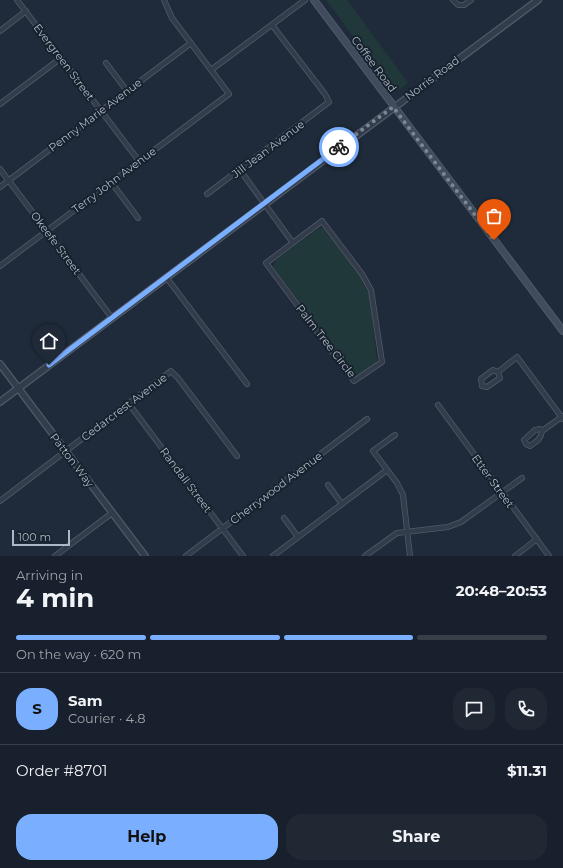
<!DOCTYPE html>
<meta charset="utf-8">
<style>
:root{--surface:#17202c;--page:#202834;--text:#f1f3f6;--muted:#9ea3a9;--line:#363e48;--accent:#7aaeff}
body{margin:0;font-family:Montserrat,sans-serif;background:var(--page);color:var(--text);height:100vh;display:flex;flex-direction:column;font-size:15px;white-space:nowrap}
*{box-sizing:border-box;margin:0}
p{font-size:13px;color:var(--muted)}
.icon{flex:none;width:22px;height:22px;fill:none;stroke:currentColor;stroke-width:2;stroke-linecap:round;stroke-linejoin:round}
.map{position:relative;height:556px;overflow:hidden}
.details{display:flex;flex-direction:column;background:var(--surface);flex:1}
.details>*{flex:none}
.scale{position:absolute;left:12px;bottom:10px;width:58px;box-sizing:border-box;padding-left:4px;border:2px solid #adb7c7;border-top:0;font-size:11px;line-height:14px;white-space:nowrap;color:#adb7c7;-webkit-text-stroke:3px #18222e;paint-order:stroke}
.pin{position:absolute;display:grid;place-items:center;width:34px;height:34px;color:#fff;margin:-41px -17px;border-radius:50% 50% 50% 0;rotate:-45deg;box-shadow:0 0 4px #0007}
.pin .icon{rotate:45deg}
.courier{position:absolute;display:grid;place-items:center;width:40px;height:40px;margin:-20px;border:3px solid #7aaeff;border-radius:50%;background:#fff;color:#222;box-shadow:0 1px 5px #0007}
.overview em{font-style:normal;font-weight:700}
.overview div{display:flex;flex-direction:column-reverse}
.overview{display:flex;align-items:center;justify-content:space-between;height:68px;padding:0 16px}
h1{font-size:26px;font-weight:700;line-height:30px}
.bar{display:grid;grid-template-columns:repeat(4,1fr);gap:6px 4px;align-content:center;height:48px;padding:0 16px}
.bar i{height:5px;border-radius:3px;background:var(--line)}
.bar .on{background:var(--accent)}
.bar p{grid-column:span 4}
.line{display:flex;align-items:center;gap:10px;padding:0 16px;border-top:1px solid var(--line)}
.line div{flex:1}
.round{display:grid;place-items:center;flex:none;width:42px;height:42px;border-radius:16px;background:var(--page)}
.button{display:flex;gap:8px;margin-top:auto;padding:8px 16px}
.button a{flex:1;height:46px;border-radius:16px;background:var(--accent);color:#111;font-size:16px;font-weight:700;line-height:46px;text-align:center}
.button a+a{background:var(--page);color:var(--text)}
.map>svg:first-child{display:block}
</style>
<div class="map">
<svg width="563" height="556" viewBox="0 0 563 556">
<rect width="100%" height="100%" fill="#1f2b3a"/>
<path fill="#21383b" d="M 326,0 L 347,0 L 408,83 L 399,90 L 392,88 Z
M 323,228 L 358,272 L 368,291 L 371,303 L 377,361 L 359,375 L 353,373 L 273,267 L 276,260 L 318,229 Z"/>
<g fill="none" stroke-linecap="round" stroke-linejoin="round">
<g stroke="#505a68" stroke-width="6">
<path id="minor" d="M 17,0 L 139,161
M 453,0 L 458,5 L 464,5 L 471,0
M 0,31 L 26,11
M 106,63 L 127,91
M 211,70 L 305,0
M 0,104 L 61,58
M 0,169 L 112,318
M 240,170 L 293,243
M 111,182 L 138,218
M 0,187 L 191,43
M 207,194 L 329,102 L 325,94 L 272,25
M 322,221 L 362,274 L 371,290 L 382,362 L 354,381 L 266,263 Z
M 0,266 L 229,94 L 172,18 L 164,0
M 166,277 L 247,384
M 498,372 L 493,370 L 481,379 L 482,386 L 487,387 L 500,378 L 498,372 L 517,357 L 563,419
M 129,404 L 243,556
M 438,405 L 549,556
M 542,431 L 540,429 L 535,430 L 524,440 L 526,444 L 530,446 C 537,441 541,439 542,431 L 563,416
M 395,435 L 373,451 L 397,483 L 403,495 L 410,556
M 328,485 L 342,504
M 0,501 L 171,371 L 178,378 L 237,456
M 284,518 L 298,537
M 55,556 L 112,513
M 186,556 L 367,419
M 273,556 L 387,470
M 365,556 L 397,533 L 448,527 L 461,522 L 522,478
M 515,556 L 537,539"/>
</g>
<g stroke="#505a68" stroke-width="8">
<path id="tertiary" d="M 0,364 L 145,556
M 0,402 L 538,0"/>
</g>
<g stroke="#505a68" stroke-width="8">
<path id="secondary" d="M 314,0 L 563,331"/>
</g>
<use href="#minor" stroke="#333c4a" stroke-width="4.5"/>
<use href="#tertiary" stroke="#333c4a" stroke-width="5.5"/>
<use href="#secondary" stroke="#404b5d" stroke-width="6"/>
</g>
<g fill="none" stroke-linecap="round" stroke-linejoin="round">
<path stroke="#7b8696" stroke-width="4" stroke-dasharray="0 7.2" d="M 339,147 L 393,107 L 494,240"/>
<path stroke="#7aaeff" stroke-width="5" d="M 49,365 L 339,147"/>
</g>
<g text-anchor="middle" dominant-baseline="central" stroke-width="4" stroke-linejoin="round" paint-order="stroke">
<g font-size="11" fill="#adb7c7" stroke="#18222e">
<text transform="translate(64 62) rotate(53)">Evergreen Street</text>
<text transform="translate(374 64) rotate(53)">Coffee Road</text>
<text transform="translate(432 78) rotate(-37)">Norris Road</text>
<text transform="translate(95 115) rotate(-37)">Penny Marie Avenue</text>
<text transform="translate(268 149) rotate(-37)">Jill Jean Avenue</text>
<text transform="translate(114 180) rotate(-37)">Terry John Avenue</text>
<text transform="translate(56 243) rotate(53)">Okeefe Street</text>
<text transform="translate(326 341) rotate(52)">Palm Tree Circle</text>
<text transform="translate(124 407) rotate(-37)">Cedarcrest Avenue</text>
<text transform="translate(72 460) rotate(53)">Patton Way</text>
<text transform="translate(186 480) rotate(53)">Randall Street</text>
<text transform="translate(493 481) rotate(54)">Etter Street</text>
<text transform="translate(276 488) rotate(-37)">Cherrywood Avenue</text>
</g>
</g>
</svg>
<div class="scale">100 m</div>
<div class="pin" style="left:494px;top:240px;background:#ea580c"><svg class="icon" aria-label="bag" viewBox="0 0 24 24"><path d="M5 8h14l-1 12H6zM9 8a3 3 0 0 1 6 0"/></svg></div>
<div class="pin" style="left:49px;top:365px;background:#1f2937"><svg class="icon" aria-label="home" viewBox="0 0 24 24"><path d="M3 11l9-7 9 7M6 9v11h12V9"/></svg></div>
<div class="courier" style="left:339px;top:147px"><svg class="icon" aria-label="bike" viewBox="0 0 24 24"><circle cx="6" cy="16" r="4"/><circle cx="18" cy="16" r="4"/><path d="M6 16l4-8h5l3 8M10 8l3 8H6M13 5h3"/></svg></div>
</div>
<section class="details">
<div class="overview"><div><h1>4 min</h1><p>Arriving in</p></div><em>20:48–20:53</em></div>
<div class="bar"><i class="on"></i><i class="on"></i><i class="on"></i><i></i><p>On the way · 620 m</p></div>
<div class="line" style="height:72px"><b class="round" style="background:var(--accent);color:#111">S</b><div><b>Sam</b><p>Courier · 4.8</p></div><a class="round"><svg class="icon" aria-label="chat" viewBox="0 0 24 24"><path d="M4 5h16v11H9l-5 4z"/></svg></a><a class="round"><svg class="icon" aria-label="phone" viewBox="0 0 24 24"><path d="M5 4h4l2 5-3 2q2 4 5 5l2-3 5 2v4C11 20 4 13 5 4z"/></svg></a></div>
<div class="line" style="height:52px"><div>Order #8701</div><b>$11.31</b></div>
<div class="button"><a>Help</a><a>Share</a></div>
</section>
